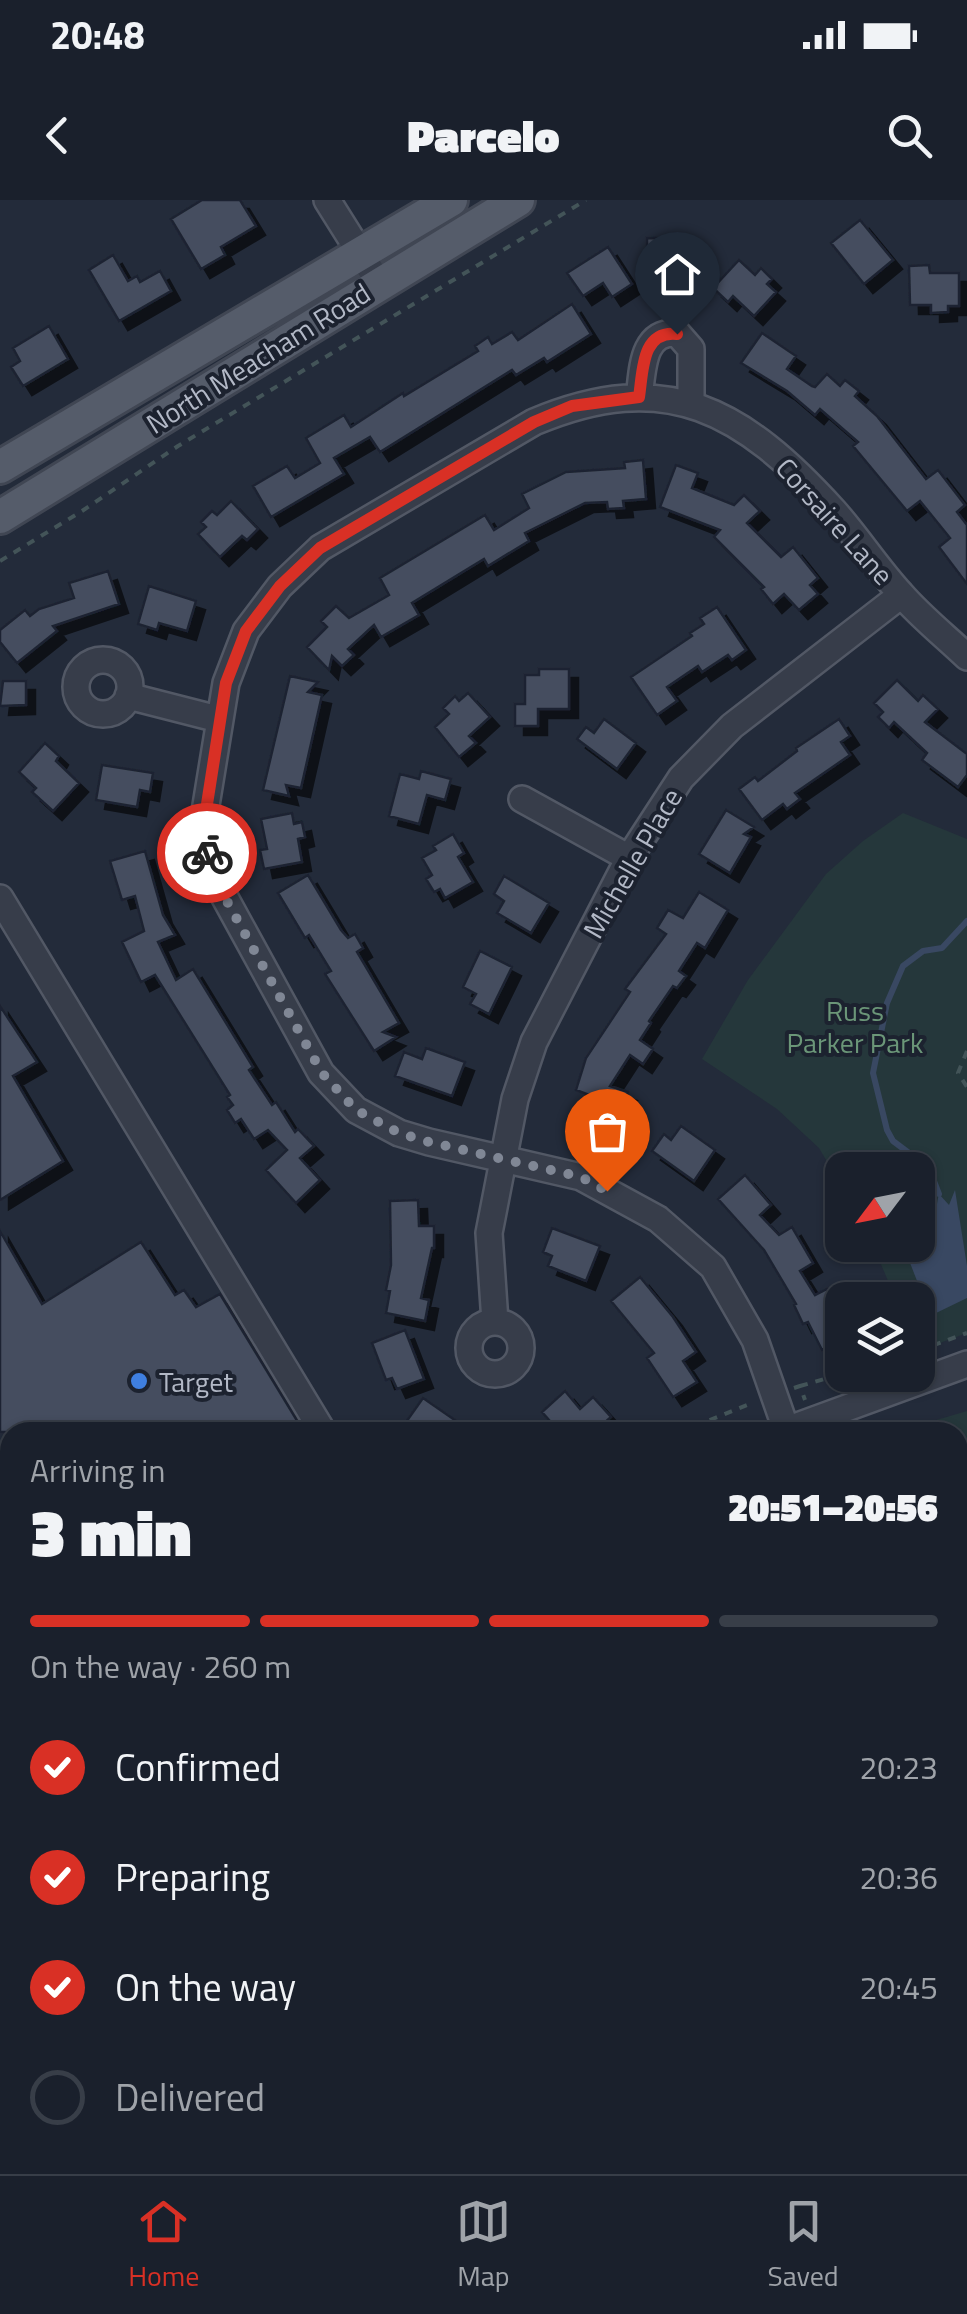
<!DOCTYPE html>
<meta charset="utf-8">
<style>
:root{--surface:#1a202c;--page:#272d38;--text:#f1f3f6;--muted:#9fa3a9;--line:#383e48;--accent:#d93025}
body{margin:0;font-family:"Titillium Web",sans-serif;background:var(--page);color:var(--text);height:100vh;display:flex;flex-direction:column;font-size:38px;white-space:nowrap}
*{box-sizing:border-box;margin:0}
p{font-size:32px;color:var(--muted)}
.icon{flex:none;width:55px;height:55px;fill:none;stroke:currentColor;stroke-width:2;stroke-linecap:round;stroke-linejoin:round}
.map{position:relative;flex:1;overflow:hidden}
.panel{position:absolute;left:0px;top:1222px;width:968px;height:752px;display:flex;flex-direction:column;background:var(--surface);border-radius:30px 30px 0 0;box-shadow:0 2px 8px #0004,0 0 0 2px var(--line)}
.panel>*{flex:none}
.needle{width:65px;rotate:238deg}
.fabs{position:absolute;left:825px;top:952px;display:grid;gap:20px}
.fabs a{display:grid;place-items:center;width:110px;height:110px;border-radius:20px;background:var(--surface);box-shadow:0 2px 8px #0004,0 0 0 2px var(--line);font-size:50px}
.pin{position:absolute;display:grid;place-items:center;width:85px;height:85px;color:#fff;margin:-102px -42px;border-radius:50% 50% 50% 0;rotate:-45deg;box-shadow:0 0 10px #0007}
.pin .icon{rotate:45deg}
.courier{position:absolute;display:grid;place-items:center;width:100px;height:100px;margin:-50px;border:8px solid #d93025;border-radius:50%;background:#fff;color:#222;box-shadow:0 2px 12px #0007}
.head em{font-style:normal;font-weight:800}
.head div{display:flex;flex-direction:column-reverse}
.head{display:flex;align-items:center;justify-content:space-between;height:170px;padding:0 30px}
h1{font-size:65px;font-weight:800;line-height:75px}
.bar{display:grid;grid-template-columns:repeat(4,1fr);gap:15px 10px;align-content:center;height:120px;padding:0 30px}
.bar i{height:12px;border-radius:8px;background:var(--line)}
.bar .on{background:var(--accent)}
.bar p{grid-column:span 4}
ol{padding:0 30px;list-style:none}
li{display:flex;align-items:center;gap:30px;height:110px}
li p{margin-inline-start:auto}
li .icon{padding:10px;border-radius:50%;background:var(--accent);color:#fff;stroke-width:4}
li:last-child{color:var(--muted)}
li i{width:55px;height:55px;border:5px solid var(--line);border-radius:50%}
.status{display:flex;justify-content:space-between;align-items:center;height:70px;padding:0 50px;background:var(--surface);direction:ltr}
.status svg{height:28px;fill:currentColor}
header{display:flex;justify-content:space-between;align-items:center;height:130px;padding:0 30px;background:var(--surface);font-size:45px;font-weight:800}
.dock{display:flex;justify-content:space-around;align-items:center;height:140px;border-top:2px solid var(--line);background:var(--surface);font-size:28px;color:var(--muted)}
.dock a{display:grid;justify-items:center;gap:5px}
.dock .on{color:var(--accent)}
.map>svg:first-child{display:block}
</style>
<div class="status"><b>20:48</b><svg viewBox="0 0 49 12"><path d="M0 12V9h3v3zM5 12V6h3v6zM10 12V3h3v9zM15 12V0h3v12zM26 1h20v11H26zM47 4h2v5h-2z"/></svg></div>
<header><svg class="icon" aria-label="back" viewBox="0 0 24 24"><path d="M15 5l-7 7 7 7"/></svg>Parcelo<svg class="icon" aria-label="search" viewBox="0 0 24 24"><circle cx="10" cy="10" r="6"/><path d="M15 15l6 6"/></svg></header>
<div class="map">
<svg width="967" height="1974" viewBox="0 0 967 1974">
<defs>
<filter id="shadow"><feDropShadow dx="9" dy="9" stdDeviation="0" flood-color="#0009"/></filter>
</defs>
<rect width="100%" height="100%" fill="#232b3a"/>
<path fill="#25373b" d="M 903,613 L 967,639 L 967,1133 L 918,1151 L 918,1100 L 896,1100 L 873,1045 L 918,1045 L 918,970 L 842,970 L 842,987 L 819,948 L 777,909 L 702,859 L 748,780 L 826,674 L 863,641 Z
M 967,1211 L 967,1520 L 958,1507 L 958,1232 L 896,1232 Z
M 958,1632 L 967,1646 L 967,1974 L 436,1974 L 444,1965 L 958,1965 Z"/>
<path fill="#394862" d="M 955,990 L 967,1066 L 967,1098 L 934,1114 L 928,1109 L 905,1050 L 906,1045 L 918,1045 L 918,1039 L 930,1036 C 937,1024 935,1008 939,994 L 949,1005 Z
M 967,1841 L 967,1974 L 558,1974 L 572,1965 L 958,1965 L 958,1850 Z"/>
<g fill="none" stroke-linecap="round" stroke-linejoin="round">
<path stroke="#394862" stroke-width="6" d="M 939,994 L 929,968 L 893,941 L 887,930 L 873,873 L 887,803 L 903,766 L 923,751 L 942,748 L 967,721
M 958,1766 L 967,1758"/>
</g>
<path fill="#454e5e" stroke="#1e2431" stroke-width="2.5" filter="url(#shadow)" d="M 202,0 L 240,0 L 256,26 L 221,47 L 225,55 L 201,69 L 171,19 Z
M 860,20 L 893,60 L 864,84 L 831,43 Z
M 647,38 L 693,39 L 693,53 L 697,54 L 697,75 L 647,74 Z
M 608,47 L 632,84 L 612,97 L 603,83 L 583,96 L 567,73 Z
M 113,55 L 128,81 L 137,76 L 140,82 L 160,71 L 171,91 L 119,121 L 89,70 Z
M 739,60 L 755,75 L 761,68 L 772,79 L 767,84 L 776,92 L 754,116 L 733,96 L 728,102 L 713,88 Z
M 929,65 L 930,73 L 959,73 L 959,106 L 948,106 L 948,112 L 931,113 L 931,105 L 910,105 L 909,66 Z
M 572,104 L 591,134 L 547,162 L 544,158 L 516,175 L 512,170 L 380,252 L 370,237 L 334,258 L 344,274 L 271,317 L 253,286 L 287,266 L 295,278 L 320,263 L 306,238 L 344,215 L 351,227 L 403,193 L 404,196 L 478,151 L 475,146 L 488,137 L 492,144 L 512,132 L 518,140 Z
M 49,126 L 68,159 L 23,186 L 11,167 L 20,161 L 13,148 Z
M 762,133 L 796,156 L 787,169 L 812,186 L 815,187 L 827,174 L 840,186 L 845,180 L 859,191 L 855,196 L 877,216 L 926,279 L 938,270 L 965,305 L 957,312 L 967,325 L 967,384 L 939,347 L 950,338 L 920,301 L 907,311 L 853,246 L 858,242 L 820,209 L 815,215 L 787,191 L 741,163 Z
M 643,260 L 646,299 L 623,301 L 624,308 L 608,309 L 607,302 L 585,303 L 525,333 L 529,341 L 488,366 L 484,359 L 412,403 L 419,415 L 381,437 L 374,425 L 348,449 L 354,455 L 342,466 L 332,456 L 329,470 L 307,447 L 327,427 L 321,421 L 336,406 L 349,418 L 389,395 L 380,378 L 485,315 L 494,330 L 529,308 L 522,294 L 566,272 L 625,268 L 624,262 Z
M 676,265 L 698,273 L 692,288 L 734,305 L 744,295 L 760,311 L 747,323 L 781,357 L 793,347 L 818,378 L 810,385 L 818,394 L 799,410 L 784,394 L 773,404 L 761,389 L 764,387 L 714,337 L 720,330 L 660,307 Z
M 231,301 L 258,329 L 247,340 L 242,336 L 220,357 L 198,334 L 206,327 L 201,322 L 212,311 L 217,315 Z
M 108,371 L 119,404 L 53,426 L 57,431 L 17,463 L 0,442 L 0,430 L 25,410 L 30,416 L 39,409 L 74,398 L 69,383 Z
M 149,386 L 196,401 L 187,431 L 159,423 L 157,430 L 138,424 Z
M 717,407 L 746,450 L 732,460 L 728,455 L 702,472 L 698,466 L 667,487 L 677,501 L 657,515 L 631,477 L 692,436 L 690,433 L 704,424 L 700,418 Z
M 539,469 L 569,469 L 569,509 L 538,509 L 538,526 L 515,526 L 515,504 L 525,504 L 525,475 L 539,475 Z
M 290,476 L 318,482 L 308,492 L 322,495 L 301,588 L 286,585 L 289,596 L 263,590 Z
M 897,480 L 918,501 L 923,495 L 938,509 L 925,522 L 967,554 L 967,575 L 958,587 L 922,560 L 927,553 L 894,522 L 889,528 L 878,517 L 883,512 L 874,503 Z
M 3,481 L 26,481 L 26,505 L 0,506 Z
M 468,493 L 490,517 L 469,536 L 476,543 L 459,557 L 435,527 L 449,514 L 443,508 L 455,496 L 459,501 Z
M 604,519 L 636,543 L 617,569 L 577,539 L 586,527 L 594,533 Z
M 839,519 L 850,536 L 841,542 L 850,555 L 795,593 L 800,599 L 787,609 L 783,604 L 762,620 L 739,589 L 755,577 L 758,581 L 797,551 L 796,548 Z
M 45,543 L 59,556 L 56,561 L 79,583 L 53,611 L 32,592 L 36,588 L 19,572 Z
M 102,565 L 153,573 L 150,592 L 140,590 L 137,607 L 96,600 Z
M 421,571 L 451,579 L 445,600 L 427,595 L 419,624 L 389,616 L 400,574 L 419,579 Z
M 726,610 L 754,627 L 744,634 L 751,637 L 730,673 L 699,654 Z
M 292,613 L 294,624 L 302,622 L 305,637 L 298,639 L 302,662 L 264,669 L 260,650 L 267,649 L 261,619 Z
M 453,634 L 464,653 L 458,657 L 473,682 L 445,698 L 440,689 L 434,692 L 426,679 L 432,675 L 422,658 L 436,650 L 433,646 Z
M 145,651 L 163,715 L 175,735 L 158,742 L 176,780 L 193,769 L 253,867 L 249,870 L 272,905 L 276,902 L 295,932 L 298,929 L 314,946 L 300,958 L 320,980 L 296,1003 L 266,970 L 287,950 L 268,930 L 254,939 L 241,919 L 235,923 L 227,910 L 233,905 L 227,897 L 230,895 L 155,775 L 141,782 L 122,742 L 144,731 L 135,696 L 122,700 L 110,661 Z
M 308,675 L 341,730 L 348,738 L 355,734 L 363,748 L 357,752 L 399,823 L 383,832 L 396,837 L 374,851 L 325,774 L 331,771 L 309,735 L 305,738 L 278,693 Z
M 504,676 L 549,703 L 531,733 L 497,713 L 504,701 L 494,694 Z
M 699,692 L 728,710 L 705,748 L 697,743 L 679,771 L 686,776 L 677,788 L 673,786 L 649,821 L 651,823 L 640,840 L 653,849 L 643,864 L 630,855 L 610,886 L 628,892 L 614,934 L 583,923 L 592,896 L 576,890 L 586,858 L 630,792 L 625,789 L 666,734 L 657,728 L 668,710 L 683,718 Z
M 480,751 L 512,767 L 489,814 L 470,804 L 476,794 L 463,787 Z
M 0,806 L 37,862 L 13,876 L 63,961 L 0,1000 Z
M 426,848 L 465,862 L 452,896 L 395,876 L 404,852 L 422,859 Z
M 681,926 L 715,950 L 694,981 L 652,951 L 664,934 L 671,940 Z
M 745,975 L 771,1005 L 760,1015 L 779,1035 L 792,1027 L 813,1063 L 800,1071 L 815,1095 L 827,1089 L 842,1121 L 842,1139 L 822,1150 L 808,1122 L 803,1124 L 794,1105 L 796,1104 L 764,1050 L 718,999 Z
M 418,1000 L 419,1026 L 434,1026 L 434,1048 L 432,1048 L 421,1098 L 429,1100 L 425,1121 L 386,1113 L 390,1091 L 386,1090 L 391,1065 L 390,1001 Z
M 552,1028 L 600,1046 L 586,1081 L 548,1066 L 552,1056 L 543,1052 Z
M 0,1031 L 42,1104 L 141,1042 L 175,1095 L 184,1090 L 196,1107 L 220,1094 L 304,1232 L 0,1232 Z
M 640,1077 L 673,1117 L 696,1152 L 683,1161 L 697,1182 L 673,1197 L 647,1158 L 654,1153 L 611,1101 Z
M 405,1130 L 424,1179 L 397,1189 L 392,1178 L 386,1180 L 372,1143 Z
M 565,1191 L 580,1209 L 593,1197 L 611,1217 L 594,1232 L 569,1232 L 562,1224 L 557,1229 L 542,1212 Z
M 423,1198 L 472,1232 L 399,1232 Z"/>
<g fill="none" stroke-linecap="round" stroke-linejoin="round">
<g stroke="#525865" stroke-width="30">
<path id="minor" d="M 327,0 L 379,83
M 639,197 C 643,171 641,131 677,133 L 691,149 L 691,203
M76 487a27 27 0 1 1 54 0a27 27 0 1 1-54 0Z
M 128,496 L 218,519
M 522,599 L 629,658
M 0,698 L 323,1232
M469 1148a26 26 0 1 1 52 0a26 26 0 1 1-52 0Z
M 495,1122 L 489,1033 L 515,899 L 534,842 L 629,658 L 681,578 L 732,526 L 901,395
M 781,1232 L 967,1164
M 787,1232 L 755,1140 L 713,1067 L 658,1019 L 581,977 L 429,942 L 399,933 L 356,910 L 321,873 L 218,685 L 201,636 L 226,483 L 246,431 L 280,386 L 320,348 L 534,222 C 667,166 743,211 834,311 C 858,338 877,368 901,394 C 921,417 945,436 967,457
M 0,1373 L 10,1389
M 0,1454 L 10,1448
M 0,1520 L 10,1513
M 958,1571 L 967,1585
M 0,1591 L 10,1585
M 0,1690 L 10,1684
M 0,1902 L 10,1928
M 24,1965 L 28,1974
M 79,1974 L 88,1965"/>
</g>
<g stroke="#404653" stroke-width="38">
<path id="major" d="M 0,267 L 451,0
M 0,317 L 518,0"/>
</g>
<path stroke="#435458" stroke-width="4" stroke-dasharray="8 8" stroke-linecap="butt" d="M 0,361 L 82,311 L 178,246 L 586,0
M 967,851 L 958,873 L 967,887
M 918,1151 L 967,1133
M 800,1186 L 842,1174
M 794,1188 L 800,1186 L 805,1200
M 680,1232 L 752,1203
M 958,1470 L 967,1464
M 958,1523 L 967,1536
M 0,1644 L 10,1637
M 958,1725 L 967,1724
M 459,1974 L 468,1965"/>
<use href="#minor" stroke="#373d4a" stroke-width="25"/>
<use href="#major" stroke="#555c6a" stroke-width="32"/>
</g>
<g fill="none" stroke-linecap="round" stroke-linejoin="round">
<path stroke="#808795" stroke-width="10" stroke-dasharray="0 18" d="M 207,653 L 218,685 L 322,873 L 356,910 L 399,933 L 429,942 L 581,977 L 607,991"/>
<path stroke="#d93025" stroke-width="12" d="M 207,653 L 202,636 L 226,483 L 246,431 L 280,386 L 320,348 L 534,222 L 572,206 L 639,197 C 643,172 641,130 677,134"/>
</g>
<circle fill="#3f7fe0" stroke="#1c222f" stroke-width="4" cx="139" cy="1181" r="10"/>
<g text-anchor="middle" dominant-baseline="central" stroke-width="8" stroke-linejoin="round" paint-order="stroke">
<g font-size="28" fill="#b2b8c6" stroke="#1c222f">
<text transform="translate(258 158) rotate(-32)">North Meacham Road</text>
<text transform="translate(835 321) rotate(48)">Corsaire Lane</text>
<text transform="translate(632 663) rotate(-60)">Michelle Place</text>
</g>
<g font-size="28" fill="#6b9678" stroke="#1c222f">
<text x="855" y="810">Russ<tspan x="855" dy="32">Parker Park</tspan></text>
</g>
<g font-size="28" fill="#b2b8c6" stroke="#1c222f" text-anchor="start">
<text x="159" y="1181">Target</text>
</g>
</g>
</svg>
<div class="fabs">
<a><svg class="needle" viewBox="-14 -14 28 28"><path d="M0-13l5 13h-10z" fill="#e53935"/><path d="M0 13l5-13h-10z" fill="#9fa3a9"/></svg></a>
<a><svg class="icon" aria-label="layers" viewBox="0 0 24 24"><path d="M12 4l9 5-9 5-9-5zM3 14l9 5 9-5"/></svg></a>
</div>
<div class="pin" style="left:607px;top:991px;background:#ea580c"><svg class="icon" aria-label="bag" viewBox="0 0 24 24"><path d="M5 8h14l-1 12H6zM9 8a3 3 0 0 1 6 0"/></svg></div>
<div class="pin" style="left:677px;top:134px;background:#1f2937"><svg class="icon" aria-label="home" viewBox="0 0 24 24"><path d="M3 11l9-7 9 7M6 9v11h12V9"/></svg></div>
<div class="courier" style="left:207px;top:653px"><svg class="icon" aria-label="bike" viewBox="0 0 24 24"><circle cx="6" cy="16" r="4"/><circle cx="18" cy="16" r="4"/><path d="M6 16l4-8h5l3 8M10 8l3 8H6M13 5h3"/></svg></div>
<section class="panel">
<div class="head"><div><h1>3 min</h1><p>Arriving in</p></div><em>20:51–20:56</em></div>
<div class="bar"><i class="on"></i><i class="on"></i><i class="on"></i><i></i><p>On the way · 260 m</p></div>
<ol>
<li><svg class="icon" aria-label="check" viewBox="0 0 24 24"><path d="M5 12l5 5 9-10"/></svg>Confirmed<p>20:23</p></li>
<li><svg class="icon" aria-label="check" viewBox="0 0 24 24"><path d="M5 12l5 5 9-10"/></svg>Preparing<p>20:36</p></li>
<li><svg class="icon" aria-label="check" viewBox="0 0 24 24"><path d="M5 12l5 5 9-10"/></svg>On the way<p>20:45</p></li>
<li><i></i>Delivered</li>
</ol>
</section>
</div>
<nav class="dock">
<a class="on"><svg class="icon" aria-label="home" viewBox="0 0 24 24"><path d="M3 11l9-7 9 7M6 9v11h12V9"/></svg>Home</a>
<a><svg class="icon" aria-label="map" viewBox="0 0 24 24"><path d="M3 6l6-2 6 2 6-2v14l-6 2-6-2-6 2zM9 4v14M15 6v14"/></svg>Map</a>
<a><svg class="icon" aria-label="saved" viewBox="0 0 24 24"><path d="M7 4h10v16l-5-4-5 4z"/></svg>Saved</a>
</nav>
